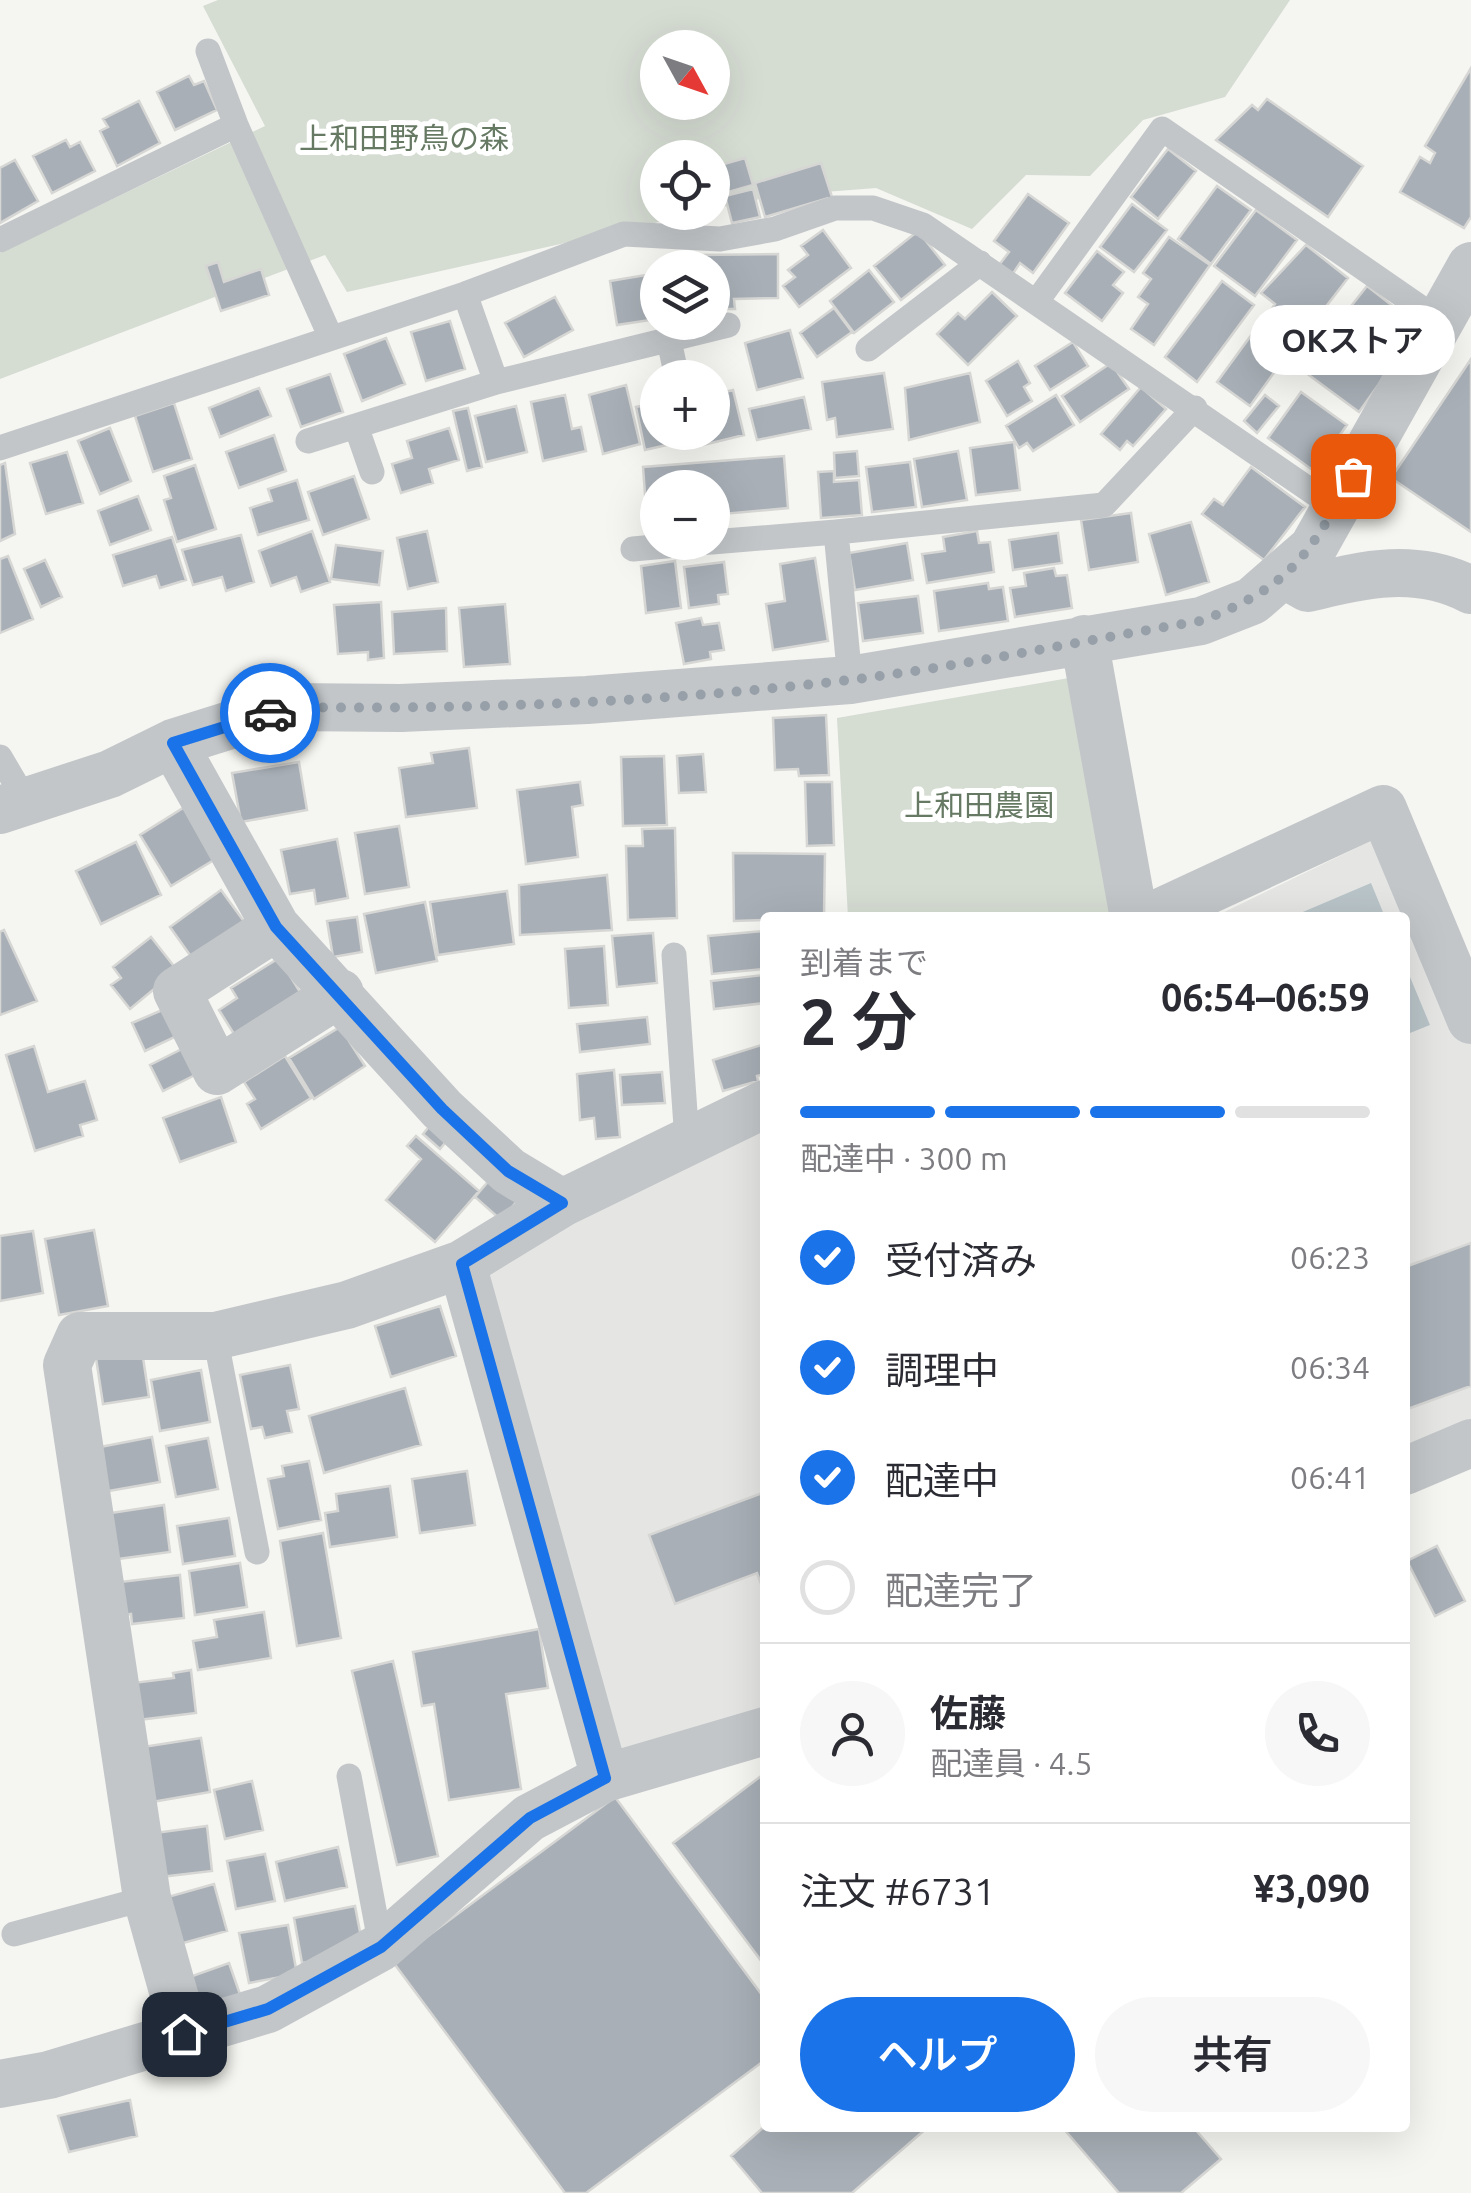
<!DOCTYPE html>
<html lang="ja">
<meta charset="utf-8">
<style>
:root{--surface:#fff;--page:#f7f7f7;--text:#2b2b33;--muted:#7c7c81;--line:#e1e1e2;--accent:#1a73e8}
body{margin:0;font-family:Ubuntu,"Noto Sans JP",sans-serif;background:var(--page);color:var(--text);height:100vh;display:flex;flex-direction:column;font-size:38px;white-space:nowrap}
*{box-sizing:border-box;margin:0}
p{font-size:32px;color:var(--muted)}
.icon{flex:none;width:55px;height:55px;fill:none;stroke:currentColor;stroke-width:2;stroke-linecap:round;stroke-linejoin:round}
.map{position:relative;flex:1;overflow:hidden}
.panel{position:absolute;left:760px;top:912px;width:650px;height:1220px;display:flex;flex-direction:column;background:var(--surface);border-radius:10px;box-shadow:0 10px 40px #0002}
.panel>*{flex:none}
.needle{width:65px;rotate:130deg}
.buttons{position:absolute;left:640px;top:30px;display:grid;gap:20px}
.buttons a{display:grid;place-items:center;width:90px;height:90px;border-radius:50%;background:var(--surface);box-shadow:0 10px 40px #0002;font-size:50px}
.pin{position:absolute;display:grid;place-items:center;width:85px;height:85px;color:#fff;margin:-42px;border-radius:20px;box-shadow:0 5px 15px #0006}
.courier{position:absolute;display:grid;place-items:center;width:100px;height:100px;margin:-50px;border:8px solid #1a73e8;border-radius:50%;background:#fff;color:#222;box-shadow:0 2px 12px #0007}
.bubble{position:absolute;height:70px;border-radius:35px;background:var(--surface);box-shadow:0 10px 40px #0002;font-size:32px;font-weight:600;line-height:70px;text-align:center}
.head em{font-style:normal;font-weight:600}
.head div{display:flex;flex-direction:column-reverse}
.head{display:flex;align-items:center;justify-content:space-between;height:170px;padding:0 40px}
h1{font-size:65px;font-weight:600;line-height:75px}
.bar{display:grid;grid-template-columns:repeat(4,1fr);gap:15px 10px;align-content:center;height:120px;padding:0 40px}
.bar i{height:12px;border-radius:8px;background:var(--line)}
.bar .selected{background:var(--accent)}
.bar p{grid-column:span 4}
.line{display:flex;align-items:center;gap:25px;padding:0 40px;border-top:2px solid var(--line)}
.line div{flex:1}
.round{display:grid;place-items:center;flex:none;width:105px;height:105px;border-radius:52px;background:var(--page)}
ol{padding:0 40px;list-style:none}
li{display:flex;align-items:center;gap:30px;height:110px}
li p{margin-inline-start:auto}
li .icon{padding:10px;border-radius:50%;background:var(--accent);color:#fff;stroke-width:4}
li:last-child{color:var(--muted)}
li i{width:55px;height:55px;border:5px solid var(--line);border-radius:50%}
.primary-button{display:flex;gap:20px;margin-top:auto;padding:20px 40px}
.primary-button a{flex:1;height:115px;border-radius:60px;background:var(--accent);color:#fff;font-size:40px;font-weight:600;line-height:115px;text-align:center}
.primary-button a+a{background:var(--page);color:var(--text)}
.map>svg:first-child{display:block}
</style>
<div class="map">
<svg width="1471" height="2193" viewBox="0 0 1471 2193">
<rect width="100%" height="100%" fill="#f5f5f1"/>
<path fill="#e5e6e4" d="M 1385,834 L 1471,1035 L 1471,1425 L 1405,1458 L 1405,918 L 1212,918 Z
M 765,1128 L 765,1726 L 607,1773 L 467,1269 Z"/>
<path fill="#d5dcd2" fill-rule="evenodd" d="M 218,0 L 1290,0 L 1225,97 L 1143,120 L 1090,176 L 1026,175 L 972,229 L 876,188 L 773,196 L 713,209 L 712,158 L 658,158 L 658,212 L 699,213 L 347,292 L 325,255 L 0,379 L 0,253 L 265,126 L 203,6 ZM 658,48 L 712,48 L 712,102 L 658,102 Z
M 1069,678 L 1111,917 L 950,918 L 949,912 L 933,918 L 848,917 L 837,718 Z"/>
<path fill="#b9c4c8" d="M 1371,883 L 1385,917 L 1291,917 Z
M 1405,965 L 1430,1025 L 1405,1035 Z"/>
<path fill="#a8afb6" stroke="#d6d6d4" stroke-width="2.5" d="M 1471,68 L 1471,217 L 1464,228 L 1400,192 L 1420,157 L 1430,163 L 1435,153 L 1425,146 Z
M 189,76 L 194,85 L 204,81 L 217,110 L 175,130 L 157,92 Z
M 1267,99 L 1363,166 L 1328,217 L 1216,140 L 1252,105 L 1258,110 Z
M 139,101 L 160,143 L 117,166 L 100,131 L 108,127 L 103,119 Z
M 66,140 L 70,147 L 80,142 L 95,171 L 52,193 L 33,156 Z
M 1168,149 L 1196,171 L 1158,219 L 1131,197 Z
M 745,158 L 753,185 L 725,193 L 717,166 Z
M 15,160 L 38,201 L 0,223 L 0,168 Z
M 821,163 L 832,197 L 765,217 L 755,183 Z
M 1217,186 L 1251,210 L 1211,264 L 1178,239 Z
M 753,189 L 760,217 L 732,223 L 725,196 Z
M 1028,194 L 1069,223 L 1033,273 L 1020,263 L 1012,275 L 999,265 L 1009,252 L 994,241 Z
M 1132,204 L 1167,230 L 1134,272 L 1100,247 Z
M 1256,210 L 1297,240 L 1255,296 L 1214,266 Z
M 823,230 L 851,268 L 799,307 L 783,286 L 795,277 L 788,270 L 808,255 L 801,246 Z
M 918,231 L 945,265 L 901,300 L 874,266 Z
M 1169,237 L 1210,265 L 1154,345 L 1131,329 L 1148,304 L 1138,297 L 1151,279 L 1143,273 Z
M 1306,245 L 1348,278 L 1304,335 L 1271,310 L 1275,304 L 1261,293 Z
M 1097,251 L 1124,272 L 1113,285 L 1123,293 L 1102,321 L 1065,293 Z
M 778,254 L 778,298 L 734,299 L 735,309 L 712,309 L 712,268 L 698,268 L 698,255 Z
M 218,262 L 224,282 L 261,269 L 269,295 L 221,311 L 206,266 Z
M 869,270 L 894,302 L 854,333 L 830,301 Z
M 658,273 L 658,314 L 649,316 L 650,320 L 617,325 L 610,281 Z
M 1222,281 L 1254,305 L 1197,382 L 1165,357 Z
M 1367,286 L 1412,321 L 1382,359 L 1337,324 Z
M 992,292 L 1017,316 L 968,365 L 937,334 L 958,313 L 965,319 Z
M 555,297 L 573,330 L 524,357 L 505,323 Z
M 834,308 L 852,332 L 817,357 L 800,333 Z
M 1263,319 L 1296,342 L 1250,406 L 1217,382 Z
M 450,321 L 465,369 L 426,381 L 411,332 Z
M 1328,326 L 1389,370 L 1359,412 L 1298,367 Z
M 790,330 L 803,378 L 757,390 L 745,343 Z
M 386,338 L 405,384 L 362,401 L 344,354 Z
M 1073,342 L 1088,366 L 1050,390 L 1035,366 Z
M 1471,359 L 1471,532 L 1391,478 Z
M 1018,361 L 1030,383 L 1024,387 L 1032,401 L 1007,416 L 986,381 Z
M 1111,363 L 1129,389 L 1080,422 L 1062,396 Z
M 884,373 L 893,429 L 837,437 L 835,418 L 827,420 L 822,382 Z
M 970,373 L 980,422 L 909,440 L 905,388 Z
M 330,374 L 343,412 L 301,427 L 287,389 Z
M 626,385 L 640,444 L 603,454 L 589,395 Z
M 1141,387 L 1166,409 L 1133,446 L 1127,441 L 1120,450 L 1101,434 Z
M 259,388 L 271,416 L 220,437 L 209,408 Z
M 733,390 L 744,435 L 703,445 L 700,432 L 712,432 L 712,395 Z
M 1301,392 L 1347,425 L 1314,471 L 1268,438 Z
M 565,395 L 572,429 L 581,427 L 586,451 L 543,461 L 531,402 Z
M 1056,395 L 1074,425 L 1033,451 L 1027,443 L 1019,448 L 1006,426 Z
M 1265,395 L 1279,406 L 1257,433 L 1244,421 Z
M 804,397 L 811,429 L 757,440 L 749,409 Z
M 658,402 L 658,432 L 692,432 L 693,439 L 645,450 L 636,407 Z
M 174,403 L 192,459 L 153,472 L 135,416 Z
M 516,406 L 527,452 L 486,462 L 475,416 Z
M 468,408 L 482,467 L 467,471 L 453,411 Z
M 110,428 L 131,481 L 100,494 L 78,441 Z
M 449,428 L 459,460 L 429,469 L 433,483 L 401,493 L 392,464 L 412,458 L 407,441 Z
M 274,435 L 286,471 L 239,488 L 226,452 Z
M 1014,442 L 1020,490 L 976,495 L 970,448 Z
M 857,451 L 859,476 L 835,478 L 834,453 Z
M 958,451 L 967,500 L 922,507 L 914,459 Z
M 67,452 L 83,503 L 46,514 L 30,463 Z
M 784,456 L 788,508 L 712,515 L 712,488 L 658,488 L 658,519 L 647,520 L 643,467 Z
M 910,462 L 916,507 L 872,512 L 866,467 Z
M 5,463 L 15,534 L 0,541 L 0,465 Z
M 195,465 L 216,529 L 177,542 L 164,500 L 171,498 L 164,476 Z
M 1251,467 L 1305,507 L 1264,560 L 1202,514 L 1214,499 L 1223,505 Z
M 834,471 L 834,482 L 859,480 L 862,515 L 821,518 L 818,472 Z
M 354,476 L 369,519 L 323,535 L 308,492 Z
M 297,480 L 309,520 L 258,535 L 250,508 L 272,501 L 268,489 Z
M 138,496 L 151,530 L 110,545 L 98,511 Z
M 1131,513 L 1138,562 L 1089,570 L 1081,520 Z
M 1191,522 L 1209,582 L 1166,595 L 1149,534 Z
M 312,531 L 330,582 L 301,592 L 296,577 L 271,586 L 259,551 Z
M 427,531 L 438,582 L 408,589 L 397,538 Z
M 977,531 L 979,543 L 990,542 L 994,572 L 927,583 L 922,554 L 945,551 L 943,537 Z
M 1058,533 L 1062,563 L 1013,570 L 1009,540 Z
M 241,535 L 254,582 L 226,591 L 222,577 L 193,585 L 182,550 Z
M 172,537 L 186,580 L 160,588 L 156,576 L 123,586 L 113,555 Z
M 907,543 L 913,580 L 855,590 L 849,553 Z
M 336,545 L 383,551 L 379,585 L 331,579 Z
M 8,556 L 33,619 L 0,633 L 0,559 Z
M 815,558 L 828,641 L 773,650 L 766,604 L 785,601 L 780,564 Z
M 45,560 L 62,597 L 41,607 L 24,569 Z
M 675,561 L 681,608 L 646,613 L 641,566 Z
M 724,562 L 728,594 L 718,595 L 719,604 L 689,608 L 684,567 Z
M 1054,568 L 1056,576 L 1067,575 L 1072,608 L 1015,617 L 1010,588 L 1026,586 L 1024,573 Z
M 988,583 L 989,589 L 1003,587 L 1008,621 L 939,631 L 934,591 Z
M 918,596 L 923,633 L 863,641 L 858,603 Z
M 381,602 L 384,658 L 368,660 L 368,652 L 338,654 L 334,605 Z
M 505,604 L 510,664 L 464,667 L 459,608 Z
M 446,608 L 447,651 L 394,654 L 392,612 Z
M 701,618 L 703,625 L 719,623 L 724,650 L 710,652 L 711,659 L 684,664 L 676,623 Z
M 826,715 L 829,775 L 799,776 L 798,769 L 775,770 L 773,718 Z
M 469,748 L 477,808 L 406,817 L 399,768 L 433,763 L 431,753 Z
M 703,754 L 706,792 L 679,793 L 677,756 Z
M 664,756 L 667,825 L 623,826 L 621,757 Z
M 299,762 L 307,810 L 241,822 L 232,773 Z
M 580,782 L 583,805 L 572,807 L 578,857 L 526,864 L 517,790 Z
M 805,782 L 832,782 L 834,845 L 807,846 Z
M 191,803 L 222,855 L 171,886 L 140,835 Z
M 399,826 L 409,887 L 365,894 L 355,833 Z
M 675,828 L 677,918 L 628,920 L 626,846 L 643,846 L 642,829 Z
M 337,839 L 348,898 L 316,904 L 314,890 L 290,894 L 281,850 Z
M 136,842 L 161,895 L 101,924 L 76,871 Z
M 733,853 L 825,854 L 824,918 L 734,921 Z
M 607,875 L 612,930 L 520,935 L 519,885 Z
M 221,890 L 248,927 L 197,965 L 170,927 Z
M 507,891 L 514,944 L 438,955 L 430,902 Z
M 425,902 L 437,961 L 376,973 L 364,914 Z
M 357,917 L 362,952 L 333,957 L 327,921 Z
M 4,930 L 37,1001 L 0,1015 L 0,932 Z
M 763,931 L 765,969 L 712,974 L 708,936 Z
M 653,933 L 657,983 L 617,987 L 612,936 Z
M 151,937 L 177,970 L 130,1009 L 111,985 L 121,978 L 113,967 Z
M 604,946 L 608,1005 L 569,1008 L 565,949 Z
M 279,958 L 300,992 L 234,1034 L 219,1010 L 237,998 L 231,988 Z
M 763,975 L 765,1003 L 714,1009 L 711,981 Z
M 167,1008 L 179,1035 L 145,1051 L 132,1023 Z
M 647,1017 L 650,1044 L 580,1052 L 577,1024 Z
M 340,1027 L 365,1066 L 314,1099 L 289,1058 Z
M 765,1044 L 765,1074 L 757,1076 L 758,1081 L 723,1091 L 713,1060 Z
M 34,1046 L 48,1092 L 85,1081 L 97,1120 L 80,1125 L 83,1136 L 35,1151 L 6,1055 Z
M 186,1047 L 199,1073 L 163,1091 L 150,1065 Z
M 285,1056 L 311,1098 L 261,1129 L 247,1104 L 255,1099 L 244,1082 Z
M 614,1070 L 620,1137 L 596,1139 L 594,1118 L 580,1120 L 577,1074 Z
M 662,1072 L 665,1103 L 622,1105 L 620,1075 Z
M 221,1097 L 236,1142 L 180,1162 L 163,1118 Z
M 436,1118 L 454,1132 L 440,1149 L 423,1134 Z
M 416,1136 L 479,1191 L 435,1242 L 386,1200 L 421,1159 L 407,1146 Z
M 498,1170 L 524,1193 L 501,1220 L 475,1197 Z
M 94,1230 L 108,1306 L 59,1315 L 45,1239 Z
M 33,1231 L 43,1293 L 0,1301 L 0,1236 Z
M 1471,1243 L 1471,1386 L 1405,1410 L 1405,1267 Z
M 440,1306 L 456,1356 L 391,1377 L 375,1326 Z
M 142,1351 L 149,1397 L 103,1404 L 96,1358 Z
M 290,1365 L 299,1409 L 287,1411 L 292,1432 L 265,1438 L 262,1427 L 251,1429 L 240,1375 Z
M 201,1370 L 210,1422 L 160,1431 L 151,1380 Z
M 405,1388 L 421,1445 L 324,1473 L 309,1416 Z
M 152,1437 L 160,1482 L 103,1492 L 95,1448 Z
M 208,1438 L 218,1489 L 176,1497 L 166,1446 Z
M 309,1461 L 321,1520 L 278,1529 L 268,1479 L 284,1476 L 282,1466 Z
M 467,1471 L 475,1525 L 420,1533 L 412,1479 Z
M 390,1486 L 397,1537 L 330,1547 L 325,1513 L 338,1511 L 336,1494 Z
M 765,1492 L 765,1595 L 757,1573 L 675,1604 L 649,1535 Z
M 164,1505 L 170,1552 L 118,1559 L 111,1513 Z
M 229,1518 L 235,1556 L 183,1564 L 177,1526 Z
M 323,1533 L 341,1638 L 297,1646 L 280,1541 Z
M 1437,1546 L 1465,1601 L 1435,1616 L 1407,1561 Z
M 240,1563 L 247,1607 L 195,1615 L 189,1571 Z
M 180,1575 L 184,1618 L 132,1624 L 131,1614 L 124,1615 L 120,1582 Z
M 264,1612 L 271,1658 L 198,1670 L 193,1641 L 217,1637 L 214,1620 Z
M 539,1629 L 548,1688 L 506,1694 L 521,1789 L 449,1800 L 434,1704 L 422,1706 L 413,1652 Z
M 393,1661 L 438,1856 L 397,1865 L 352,1671 Z
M 191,1670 L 196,1713 L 138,1720 L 133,1683 L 174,1678 L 173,1673 Z
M 201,1738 L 210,1792 L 152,1802 L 143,1747 Z
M 765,1773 L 765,1966 L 673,1843 Z
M 252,1781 L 263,1830 L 225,1839 L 214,1790 Z
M 615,1797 L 765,1999 L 765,2060 L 586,2193 L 565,2193 L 393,1962 Z
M 207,1826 L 212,1871 L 160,1877 L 155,1833 Z
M 338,1847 L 347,1887 L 285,1901 L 276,1862 Z
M 265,1854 L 275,1901 L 236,1909 L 227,1861 Z
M 214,1884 L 227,1931 L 176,1945 L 164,1898 Z
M 355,1906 L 362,1942 L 331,1958 L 302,1963 L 294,1918 Z
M 288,1925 L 297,1974 L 249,1983 L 239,1933 Z
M 229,1963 L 242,2000 L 197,2016 L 184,1979 Z
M 130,2100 L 137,2136 L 69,2152 L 58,2116 Z
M 765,2126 L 765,2128 L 927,2128 L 852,2193 L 762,2193 L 731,2156 Z
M 1063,2128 L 1194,2128 L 1221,2159 L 1181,2193 L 1119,2193 Z"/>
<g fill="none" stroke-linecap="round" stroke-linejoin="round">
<path stroke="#c2c6c9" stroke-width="25" d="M 208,51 L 236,125
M 0,240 L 236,125 L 331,338
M 465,294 L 496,382
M 1037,301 L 1162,129 L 1440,321
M 669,340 L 677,378
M 868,349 L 980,263
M 356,426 L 372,472
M 308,441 L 496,382 L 728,325
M 0,448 L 465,294 L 624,234 L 720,239 L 775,229 L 835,208 L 873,208 L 923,225 L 1336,508
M 712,542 L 836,532
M 633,549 L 710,542
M 850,680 L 836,532 L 1104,505 L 1195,408
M 0,757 L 27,803
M 674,955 L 687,1141
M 215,1336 L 257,1552
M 349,1776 L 381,1947
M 14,1934 L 147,1898"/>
<path stroke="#c2c6c9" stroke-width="48" d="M 1285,575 L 1308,588 C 1366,574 1416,562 1471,590
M 1084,639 L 1134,918
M 173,743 L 276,927 L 442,1109 L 509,1171 L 562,1203
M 0,810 L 110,774 L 173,743 L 288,707 L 401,708 L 587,700 L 850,680 L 1201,621 L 1252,601 L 1313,548 L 1471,266
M 1148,918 L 1383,809 L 1471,1020
M 276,927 L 177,991 L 217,1071 L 340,993
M 462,1264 L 605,1778
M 1405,1471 L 1471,1443
M 185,2034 L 147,1898 L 67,1365 L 80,1336 L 215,1336 L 347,1305 L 462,1264 L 562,1203 L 765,1104
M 0,2084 L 49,2075 L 268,2009 L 381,1947 L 529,1818 L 605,1778 L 765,1731"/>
</g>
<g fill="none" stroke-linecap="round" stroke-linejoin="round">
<path stroke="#97a0a9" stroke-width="10" stroke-dasharray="0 18" d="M 270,713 L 288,707 C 474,710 664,702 849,680 C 966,666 1084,640 1201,621 C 1291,586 1307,558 1353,476"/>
<path stroke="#1a73e8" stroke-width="12" d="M 184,2034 L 268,2009 L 381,1947 L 530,1818 L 605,1778 L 462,1264 L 562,1203 L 508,1171 L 442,1109 L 276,927 L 173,743 L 270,713"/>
</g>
<g text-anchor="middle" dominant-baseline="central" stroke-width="10" stroke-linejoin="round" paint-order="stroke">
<g font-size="30" fill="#667963" stroke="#fff">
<text x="404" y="138">上和田野鳥の森</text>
<text x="979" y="805">上和田農園</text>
</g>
</g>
</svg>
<div class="buttons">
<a><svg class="needle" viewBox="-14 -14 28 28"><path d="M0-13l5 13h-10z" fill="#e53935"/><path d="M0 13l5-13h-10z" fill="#7c7c81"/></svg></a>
<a><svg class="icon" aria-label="locate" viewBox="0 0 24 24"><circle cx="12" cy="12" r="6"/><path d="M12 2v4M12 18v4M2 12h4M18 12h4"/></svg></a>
<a><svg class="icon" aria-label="layers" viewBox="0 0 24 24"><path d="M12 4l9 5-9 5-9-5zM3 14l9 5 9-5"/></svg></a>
<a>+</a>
<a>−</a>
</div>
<div class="pin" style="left:1353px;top:476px;background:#ea580c"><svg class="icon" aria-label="bag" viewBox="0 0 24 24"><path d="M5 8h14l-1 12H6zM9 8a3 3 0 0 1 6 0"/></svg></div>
<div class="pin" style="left:184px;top:2034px;background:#1f2937"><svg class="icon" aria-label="home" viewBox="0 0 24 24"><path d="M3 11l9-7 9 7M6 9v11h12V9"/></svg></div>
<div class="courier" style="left:270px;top:713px"><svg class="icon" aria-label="car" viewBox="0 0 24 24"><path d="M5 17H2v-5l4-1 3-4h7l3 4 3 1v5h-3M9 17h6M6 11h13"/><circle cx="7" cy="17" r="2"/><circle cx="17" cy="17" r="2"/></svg></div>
<div class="bubble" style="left:1250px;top:305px;width:205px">OKストア</div>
<section class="panel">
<div class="head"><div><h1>2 分</h1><p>到着まで</p></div><em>06:54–06:59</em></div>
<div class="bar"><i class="selected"></i><i class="selected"></i><i class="selected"></i><i></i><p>配達中 · 300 m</p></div>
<ol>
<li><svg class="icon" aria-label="check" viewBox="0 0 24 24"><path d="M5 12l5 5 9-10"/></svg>受付済み<p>06:23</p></li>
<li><svg class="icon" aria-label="check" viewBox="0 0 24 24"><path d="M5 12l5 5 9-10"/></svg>調理中<p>06:34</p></li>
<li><svg class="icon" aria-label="check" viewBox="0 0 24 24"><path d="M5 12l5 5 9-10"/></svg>配達中<p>06:41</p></li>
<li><i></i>配達完了</li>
</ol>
<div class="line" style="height:180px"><a class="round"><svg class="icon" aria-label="person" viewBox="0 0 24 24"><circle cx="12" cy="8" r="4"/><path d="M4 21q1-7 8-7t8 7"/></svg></a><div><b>佐藤</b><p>配達員 · 4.5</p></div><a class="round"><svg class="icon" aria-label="phone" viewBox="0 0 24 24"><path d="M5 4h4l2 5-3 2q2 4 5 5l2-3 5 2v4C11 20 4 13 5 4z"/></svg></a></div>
<div class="line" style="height:130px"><div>注文 #6731</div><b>¥3,090</b></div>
<div class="primary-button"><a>ヘルプ</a><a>共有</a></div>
</section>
</div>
